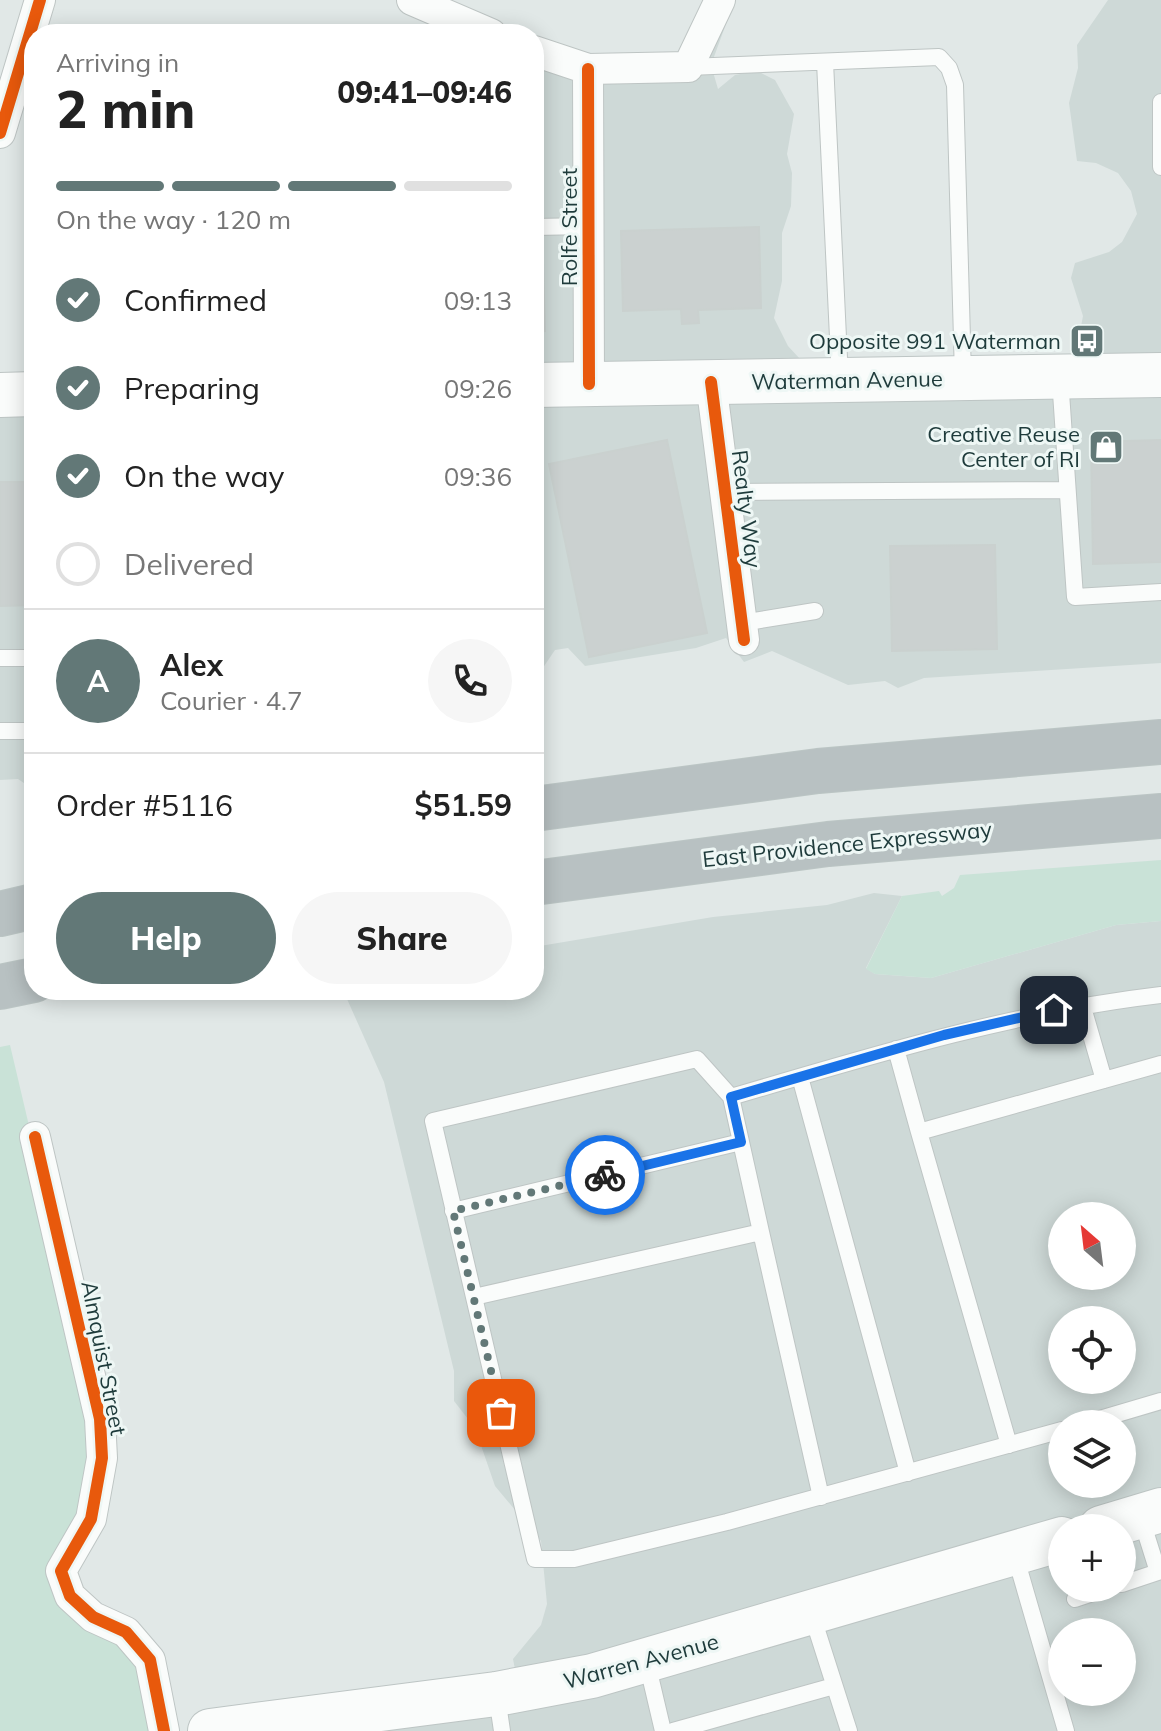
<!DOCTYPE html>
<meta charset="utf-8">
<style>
:root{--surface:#fff;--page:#f6f6f6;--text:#222;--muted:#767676;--line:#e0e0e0;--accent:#627877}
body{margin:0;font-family:Mulish,sans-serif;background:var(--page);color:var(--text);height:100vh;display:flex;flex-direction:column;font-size:30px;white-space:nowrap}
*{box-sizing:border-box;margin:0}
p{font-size:26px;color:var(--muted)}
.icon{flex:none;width:44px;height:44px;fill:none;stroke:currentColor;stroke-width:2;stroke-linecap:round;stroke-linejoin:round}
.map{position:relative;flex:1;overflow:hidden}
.panel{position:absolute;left:24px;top:24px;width:520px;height:976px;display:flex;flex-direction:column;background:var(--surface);border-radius:32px;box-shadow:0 4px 20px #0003}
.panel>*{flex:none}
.needle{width:52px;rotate:332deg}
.fabs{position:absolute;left:1048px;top:1202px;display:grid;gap:16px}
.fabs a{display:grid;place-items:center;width:88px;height:88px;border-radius:50%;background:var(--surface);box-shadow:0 4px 20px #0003;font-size:40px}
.pin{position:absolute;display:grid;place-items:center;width:68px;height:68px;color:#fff;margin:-34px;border-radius:16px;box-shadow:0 4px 12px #0006}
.courier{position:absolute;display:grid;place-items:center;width:80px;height:80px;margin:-40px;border:6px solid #1a73e8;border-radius:50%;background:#fff;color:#222;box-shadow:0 2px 10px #0007}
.headline em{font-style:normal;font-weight:800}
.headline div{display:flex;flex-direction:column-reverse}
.headline{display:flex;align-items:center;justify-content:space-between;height:136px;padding:0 32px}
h1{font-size:52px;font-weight:800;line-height:60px}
.bar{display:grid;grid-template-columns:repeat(4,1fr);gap:12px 8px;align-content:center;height:96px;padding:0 32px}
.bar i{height:10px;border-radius:6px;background:var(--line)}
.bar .current{background:var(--accent)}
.bar p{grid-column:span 4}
.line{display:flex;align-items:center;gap:20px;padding:0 32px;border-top:2px solid var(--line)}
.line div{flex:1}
.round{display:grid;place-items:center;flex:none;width:84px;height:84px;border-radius:42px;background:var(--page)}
ol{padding:0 32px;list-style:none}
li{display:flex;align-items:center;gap:24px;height:88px}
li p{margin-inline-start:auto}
li .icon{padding:8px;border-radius:50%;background:var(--accent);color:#fff;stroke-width:4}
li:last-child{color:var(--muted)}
li i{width:44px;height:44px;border:4px solid var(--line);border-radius:50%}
.action{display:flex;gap:16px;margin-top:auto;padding:16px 32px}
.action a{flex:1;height:92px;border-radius:48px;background:var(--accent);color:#fff;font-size:32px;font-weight:800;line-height:92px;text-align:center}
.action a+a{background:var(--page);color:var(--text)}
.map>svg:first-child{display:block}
</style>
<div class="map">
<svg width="1161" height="1731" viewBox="0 0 1161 1731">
<rect width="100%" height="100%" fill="#e1e8e7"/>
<path fill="#ced9d7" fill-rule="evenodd" d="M 1108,0 L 1161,0 L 1161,663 L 924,678 L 898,688 L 885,681 L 848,685 L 772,651 L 744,662 L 726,638 L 696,648 L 585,666 L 568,648 L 555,650 L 534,681 L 534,52 L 684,64 L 730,13 L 711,65 L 718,89 L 735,75 L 757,71 L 775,80 L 794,114 L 787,154 L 792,173 L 791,206 L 782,233 L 782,281 L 774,318 L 788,346 L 800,359 L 1099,379 L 1078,342 L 1083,316 L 1071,278 L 1075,263 L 1109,252 L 1122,242 L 1137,214 L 1131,191 L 1118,173 L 1096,163 L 1077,161 L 1069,103 L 1078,68 L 1077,45 Z
M 0,396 L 34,396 L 34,790 L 18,779 L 0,780 Z
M 874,893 L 902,896 L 866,968 L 875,974 L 931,978 L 1116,925 L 1161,921 L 1161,1731 L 262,1731 L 518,1685 L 513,1659 L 541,1625 L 547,1604 L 541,1541 L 495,1486 L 475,1428 L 454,1401 L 454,1371 L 384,1082 L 343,990 L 534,990 L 534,947 L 713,917 L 827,905 ZM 1062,1216 L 1122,1216 L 1122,1276 L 1062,1276 ZM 1062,1320 L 1122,1320 L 1122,1380 L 1062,1380 ZM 1062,1424 L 1122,1424 L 1122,1484 L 1062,1484 ZM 1062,1528 L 1122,1528 L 1122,1588 L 1062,1588 ZM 1062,1632 L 1122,1632 L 1122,1692 L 1062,1692 Z"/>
<path fill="#c9e2d7" d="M 1161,860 L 1161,921 L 1116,925 L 931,978 L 875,974 L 866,969 L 902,896 L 939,891 L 942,896 L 954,888 L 960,875 Z
M 10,1045 L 97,1415 L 100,1450 L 58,1571 L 82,1623 L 134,1656 L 168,1731 L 0,1731 L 0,1047 Z"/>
<path fill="#cbd1d0" stroke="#cad1cf" stroke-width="2" d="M 759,227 L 761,308 L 698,310 L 699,323 L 682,324 L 681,309 L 623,311 L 621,231 Z
M 534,263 L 543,263 L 545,331 L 534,332 Z
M 667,440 L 707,633 L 589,657 L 549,464 Z
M 1161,440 L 1161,562 L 1093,564 L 1091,442 Z
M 0,482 L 34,482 L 34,605 L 0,606 Z
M 995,545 L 997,649 L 892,651 L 890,546 Z"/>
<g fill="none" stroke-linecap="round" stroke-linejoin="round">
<g stroke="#bec5c4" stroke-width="18">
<path id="lane" d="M 825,62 L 840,380
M 688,67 L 939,57 L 949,68 L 955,85 L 963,376
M 1161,102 L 1161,167
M 534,227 L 589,226
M 1060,378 L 1075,597 L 1161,592
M 725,492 L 1067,490
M 742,623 L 815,611
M 0,658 L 34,658
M 0,731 L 34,731
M 1082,1004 L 1104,1080
M 896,1049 L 919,1132 L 1161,1064
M 800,1077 L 908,1473
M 919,1132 L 1009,1445
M 453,1211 L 741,1142
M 761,1232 L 821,1497
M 474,1297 L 761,1232 L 731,1097
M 1083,1424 L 1161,1401
M 1062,1430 L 727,1522 L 574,1559 L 535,1559 L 433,1121 L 697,1059 L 731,1097 C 873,1055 1014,1012 1161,995
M 1015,1555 L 1066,1731
M 1122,1584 L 1158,1572 L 1141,1518
M 1075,1599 L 1108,1588
M 812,1615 L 849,1731
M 647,1663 L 663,1731
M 497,1697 L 502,1731
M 673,1731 L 834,1686"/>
</g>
<g stroke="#bec5c4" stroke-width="32">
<path id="street" d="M 412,0 L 491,34
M 534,51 L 588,69 L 688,67 L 720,0
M 588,69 L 589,384
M 0,133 L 40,0
M 711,382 L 744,640
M 35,1137 L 100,1419 L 102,1458 L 91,1519 L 61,1571 L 70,1596 L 93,1617 L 126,1632 L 150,1660 L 164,1731"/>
</g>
<g stroke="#bdc5c4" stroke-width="46">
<path id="secondary" d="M 534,385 L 1161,375
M 0,395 L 34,394
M 1101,1528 L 1161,1510
M 210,1731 L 496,1694 L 592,1676 L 1062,1539"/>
</g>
<g stroke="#bbc5c4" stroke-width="46">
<path id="highway" d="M 534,809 L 818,771 L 1161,742
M 534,883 L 828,844 L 1161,816
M 0,914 L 34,906
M 0,987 L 34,980"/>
</g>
<use href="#lane" stroke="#fafcfb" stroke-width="16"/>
<use href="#street" stroke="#fafcfb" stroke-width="30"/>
<use href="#secondary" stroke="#fafcfb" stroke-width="44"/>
<use href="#highway" stroke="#b8c1c2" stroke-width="44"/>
<g stroke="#eef7f5" stroke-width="17">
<path id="cycleway" d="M 588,69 L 589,384
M 0,133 L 40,0
M 711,382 L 744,640
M 35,1137 L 100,1419 L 102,1458 L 91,1519 L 61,1571 L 70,1596 L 93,1617 L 126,1632 L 150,1660 L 164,1731"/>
</g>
<use href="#cycleway" stroke="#e8590c" stroke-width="12"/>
</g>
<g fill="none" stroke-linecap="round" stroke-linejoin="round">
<path stroke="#627877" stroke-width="8" stroke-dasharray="0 14.4" d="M 501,1413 L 453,1211 L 605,1175"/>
<path stroke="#1a73e8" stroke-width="10" d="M 605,1175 L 741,1142 L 731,1097 L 944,1035 L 1054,1010"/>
</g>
<defs>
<g id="bus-square" transform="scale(1.8)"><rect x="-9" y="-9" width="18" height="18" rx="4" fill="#627877" stroke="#eef7f5"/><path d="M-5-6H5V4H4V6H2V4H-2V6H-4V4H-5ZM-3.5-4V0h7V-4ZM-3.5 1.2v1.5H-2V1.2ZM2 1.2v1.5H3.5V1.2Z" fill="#fff"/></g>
<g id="shop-square" transform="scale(1.8)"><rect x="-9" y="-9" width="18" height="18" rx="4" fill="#627877" stroke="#eef7f5"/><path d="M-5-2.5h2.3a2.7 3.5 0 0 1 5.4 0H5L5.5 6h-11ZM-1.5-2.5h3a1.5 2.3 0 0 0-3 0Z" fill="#fff"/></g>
</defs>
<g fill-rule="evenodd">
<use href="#bus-square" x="1087" y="341"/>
<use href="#shop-square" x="1106" y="447"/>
</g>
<g text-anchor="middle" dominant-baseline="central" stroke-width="6" stroke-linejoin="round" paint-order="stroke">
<g font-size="22" fill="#1e3b3b" stroke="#eef7f5">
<text transform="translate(569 227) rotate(-90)">Rolfe Street</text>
<text transform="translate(847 380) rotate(-1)">Waterman Avenue</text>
<text transform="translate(747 509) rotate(83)">Realty Way</text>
<text transform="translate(847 844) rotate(-6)">East Providence Expressway</text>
<text transform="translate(104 1358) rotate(79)">Almquist Street</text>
<text transform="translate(641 1661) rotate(-15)">Warren Avenue</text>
</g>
<g font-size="22" fill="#1e3b3b" stroke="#eef7f5" text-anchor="end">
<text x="1061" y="341">Opposite 991 Waterman</text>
<text x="1080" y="434">Creative Reuse<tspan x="1080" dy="25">Center of RI</tspan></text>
</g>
</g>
</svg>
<div class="fabs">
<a><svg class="needle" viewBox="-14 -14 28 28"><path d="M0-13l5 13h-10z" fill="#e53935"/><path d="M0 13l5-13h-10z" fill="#767676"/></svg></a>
<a><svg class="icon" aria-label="locate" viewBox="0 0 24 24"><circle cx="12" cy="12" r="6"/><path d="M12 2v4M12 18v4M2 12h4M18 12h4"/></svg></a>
<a><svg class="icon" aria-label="layers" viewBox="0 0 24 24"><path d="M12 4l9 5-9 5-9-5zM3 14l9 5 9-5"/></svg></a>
<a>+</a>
<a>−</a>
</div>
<div class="pin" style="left:501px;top:1413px;background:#ea580c"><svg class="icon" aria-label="bag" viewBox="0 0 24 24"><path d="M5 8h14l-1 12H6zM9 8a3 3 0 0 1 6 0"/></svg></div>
<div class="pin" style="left:1054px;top:1010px;background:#1f2937"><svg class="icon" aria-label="home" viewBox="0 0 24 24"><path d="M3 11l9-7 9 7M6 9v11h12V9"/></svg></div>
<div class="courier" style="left:605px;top:1175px"><svg class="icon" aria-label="bike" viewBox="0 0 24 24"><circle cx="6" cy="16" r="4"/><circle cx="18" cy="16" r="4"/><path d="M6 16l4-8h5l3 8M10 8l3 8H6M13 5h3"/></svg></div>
<section class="panel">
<div class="headline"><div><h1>2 min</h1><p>Arriving in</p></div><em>09:41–09:46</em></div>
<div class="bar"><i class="current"></i><i class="current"></i><i class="current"></i><i></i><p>On the way · 120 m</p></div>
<ol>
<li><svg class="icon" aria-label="check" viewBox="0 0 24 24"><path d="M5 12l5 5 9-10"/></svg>Confirmed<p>09:13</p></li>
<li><svg class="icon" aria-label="check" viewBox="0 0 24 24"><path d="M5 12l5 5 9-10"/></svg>Preparing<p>09:26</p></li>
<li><svg class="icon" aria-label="check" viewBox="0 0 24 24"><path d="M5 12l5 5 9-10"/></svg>On the way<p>09:36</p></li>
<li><i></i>Delivered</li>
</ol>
<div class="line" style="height:144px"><b class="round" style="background:var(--accent);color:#fff">A</b><div><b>Alex</b><p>Courier · 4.7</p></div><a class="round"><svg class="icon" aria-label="phone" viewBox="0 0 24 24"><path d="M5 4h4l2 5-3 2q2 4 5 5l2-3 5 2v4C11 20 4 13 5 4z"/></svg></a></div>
<div class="line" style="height:104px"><div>Order #5116</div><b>$51.59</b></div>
<div class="action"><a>Help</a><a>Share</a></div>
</section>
</div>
